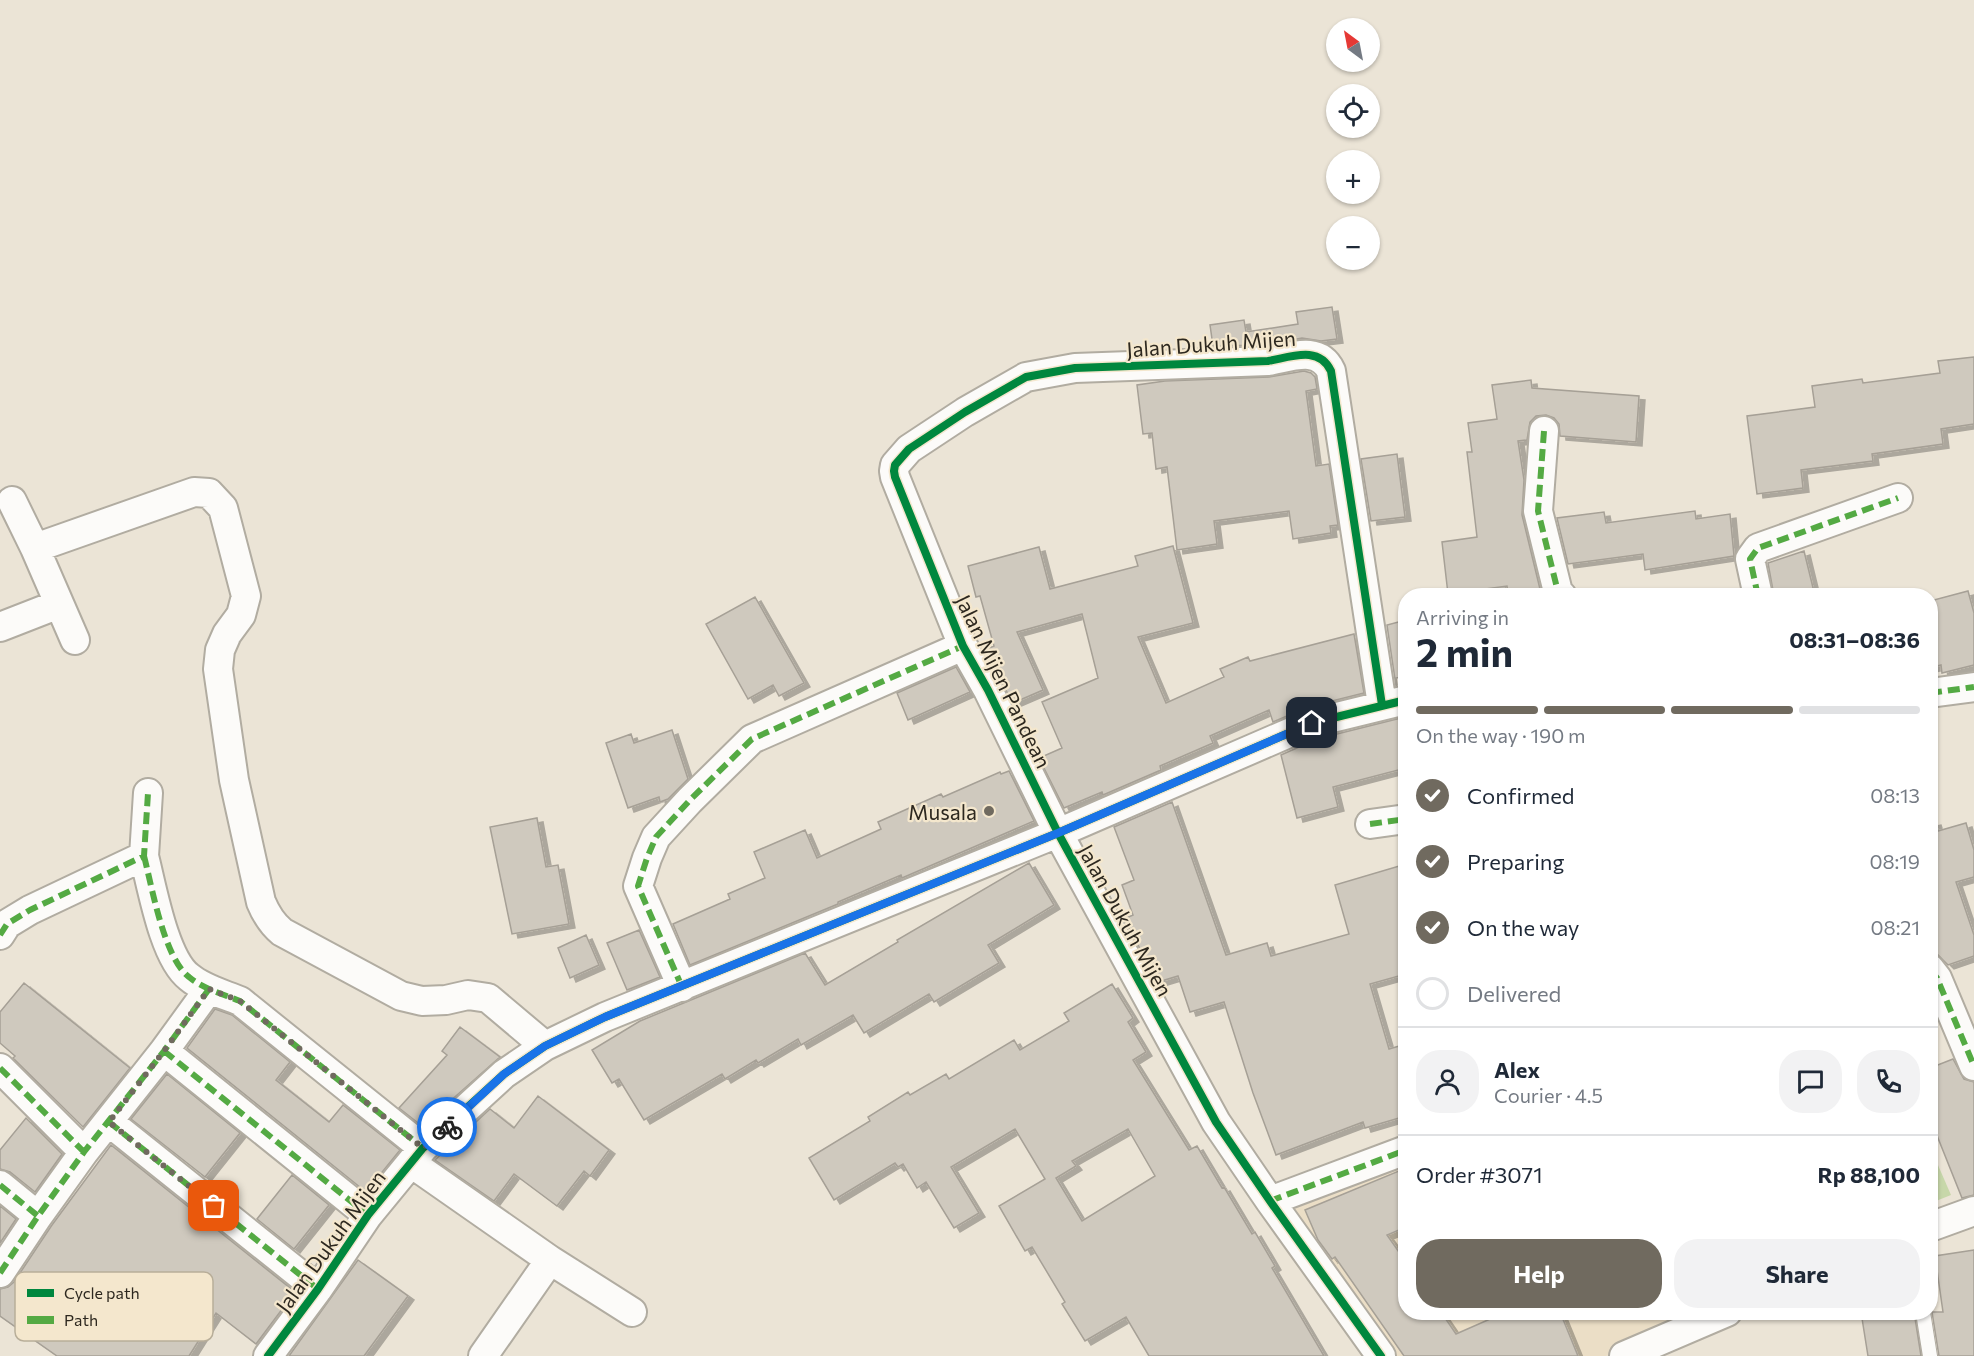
<!DOCTYPE html>
<meta charset="utf-8">
<style>
:root{--surface:#fff;--page:#f2f2f3;--text:#1f2937;--muted:#747a83;--line:#e0e1e3;--accent:#706a5f}
body{margin:0;font-family:Commissioner,sans-serif;background:var(--page);color:var(--text);height:100vh;display:flex;flex-direction:column;font-size:22px;white-space:nowrap}
*{box-sizing:border-box;margin:0}
p{font-size:20px;color:var(--muted)}
.icon{flex:none;width:33px;height:33px;fill:none;stroke:currentColor;stroke-width:2;stroke-linecap:round;stroke-linejoin:round}
.map{position:relative;flex:1;overflow:hidden}
.side{position:absolute;left:1398px;top:588px;width:540px;height:732px;display:flex;flex-direction:column;background:var(--surface);border-radius:24px;box-shadow:0 2px 4px #0004}
.side>*{flex:none}
.needle{width:39px;rotate:328deg}
.tools{position:absolute;left:1326px;top:18px;display:grid;gap:12px}
.tools a{display:grid;place-items:center;width:54px;height:54px;border-radius:50%;background:var(--surface);box-shadow:0 2px 4px #0004;font-size:30px}
.pin{position:absolute;display:grid;place-items:center;width:51px;height:51px;color:#fff;margin:-26px;border-radius:12px;box-shadow:0 3px 9px #0006}
.courier{position:absolute;display:grid;place-items:center;width:60px;height:60px;margin:-30px;border:4px solid #1a73e8;border-radius:50%;background:#fff;color:#222;box-shadow:0 2px 8px #0007}
.overview em{font-style:normal;font-weight:700}
.overview div{display:flex;flex-direction:column-reverse}
.overview{display:flex;align-items:center;justify-content:space-between;height:102px;padding:0 18px}
h1{font-size:39px;font-weight:700;line-height:45px}
.bar{display:grid;grid-template-columns:repeat(4,1fr);gap:9px 6px;align-content:center;height:72px;padding:0 18px}
.bar i{height:8px;border-radius:4px;background:var(--line)}
.bar .selected{background:var(--accent)}
.bar p{grid-column:span 4}
.line{display:flex;align-items:center;gap:15px;padding:0 18px;border-top:2px solid var(--line)}
.line div{flex:1}
.round{display:grid;place-items:center;flex:none;width:63px;height:63px;border-radius:24px;background:var(--page)}
ol{padding:0 18px;list-style:none}
li{display:flex;align-items:center;gap:18px;height:66px}
li p{margin-inline-start:auto}
li .icon{padding:6px;border-radius:50%;background:var(--accent);color:#fff;stroke-width:4}
li:last-child{color:var(--muted)}
li i{width:33px;height:33px;border:3px solid var(--line);border-radius:50%}
.cta{display:flex;gap:12px;margin-top:auto;padding:12px 18px}
.cta a{flex:1;height:69px;border-radius:24px;background:var(--accent);color:#fff;font-size:24px;font-weight:700;line-height:69px;text-align:center}
.cta a+a{background:var(--page);color:var(--text)}
.map>svg:first-child{display:block}
</style>
<div class="map">
<svg width="1974" height="1356" viewBox="0 0 1974 1356">
<defs>
<filter id="shadow"><feDropShadow dx="6" dy="4" stdDeviation="0" flood-color="#0004"/></filter>
</defs>
<rect width="100%" height="100%" fill="#ebe4d6"/>
<path fill="#ebdec6" d="M 1405,1161 L 1406,1312 L 1708,1313 L 1606,1356 L 1389,1356 L 1304,1235 L 1293,1208 Z"/>
<path fill="#c7d7a9" d="M 1931,1149 L 1951,1195 L 1931,1203 L 1930,1149 Z"/>
<path fill="#cfc9be" stroke="#a6a096" stroke-width="1.5" fill-rule="evenodd" filter="url(#shadow)" d="M 1332,307 L 1337,339 L 1321,341 L 1302,338 L 1266,345 L 1213,346 L 1210,325 L 1244,320 L 1246,332 L 1298,324 L 1296,312 Z
M 1974,357 L 1974,424 L 1941,429 L 1943,444 L 1872,454 L 1873,461 L 1801,470 L 1803,488 L 1757,494 L 1747,416 L 1815,407 L 1812,386 L 1862,379 L 1863,383 L 1940,373 L 1938,361 Z
M 1304,371 L 1311,373 L 1315,377 L 1317,389 L 1306,391 L 1316,466 L 1329,464 L 1338,525 L 1330,526 L 1331,533 L 1293,539 L 1289,511 L 1214,521 L 1217,544 L 1177,550 L 1167,467 L 1156,469 L 1152,433 L 1143,434 L 1137,385 L 1165,381 L 1269,377 Z
M 1531,380 L 1532,388 L 1639,396 L 1636,442 L 1560,436 L 1559,424 L 1554,418 L 1546,415 L 1536,416 L 1530,422 L 1527,440 L 1518,441 L 1524,480 L 1522,515 L 1540,589 L 1508,593 L 1507,586 L 1448,594 L 1442,542 L 1477,537 L 1467,452 L 1472,452 L 1468,423 L 1497,419 L 1492,385 Z
M 1397,454 L 1405,517 L 1371,521 L 1361,459 Z
M 1695,511 L 1696,519 L 1730,514 L 1734,556 L 1645,570 L 1643,554 L 1568,564 L 1557,518 L 1604,512 L 1606,523 Z
M 1173,546 L 1193,623 L 1138,637 L 1166,703 L 1224,677 L 1220,669 L 1248,657 L 1250,661 L 1354,634 L 1364,693 L 1308,707 L 1273,722 L 1269,710 L 1210,736 L 1213,743 L 1160,766 L 1161,770 L 1103,795 L 1102,792 L 1064,808 L 1039,758 L 1062,748 L 1042,702 L 1098,678 L 1082,614 L 1017,632 L 1043,690 L 1013,703 L 984,650 L 994,646 L 980,596 L 976,597 L 968,566 L 1039,547 L 1050,589 L 1138,566 L 1135,556 Z
M 1804,551 L 1815,596 L 1774,596 L 1768,563 Z
M 1968,591 L 1974,613 L 1974,665 L 1942,673 L 1941,665 L 1930,668 L 1930,601 Z
M 755,597 L 804,683 L 779,696 L 773,685 L 748,699 L 706,624 Z
M 1406,620 L 1406,676 L 1396,678 L 1397,685 L 1396,686 L 1387,625 Z
M 956,667 L 970,692 L 908,720 L 897,693 Z
M 1405,717 L 1406,768 L 1333,787 L 1338,807 L 1297,818 L 1281,755 L 1317,739 Z
M 672,730 L 688,779 L 668,799 L 660,802 L 659,797 L 628,808 L 606,743 L 631,734 L 634,743 Z
M 1009,771 L 1034,821 L 902,878 L 901,875 L 838,902 L 838,904 L 690,965 L 673,924 L 730,899 L 728,894 L 765,878 L 754,852 L 805,830 L 817,858 L 881,829 L 878,822 L 941,794 L 943,797 L 1000,772 L 1001,774 Z
M 1172,802 L 1226,955 L 1267,943 L 1271,956 L 1349,934 L 1335,885 L 1406,864 L 1406,974 L 1370,984 L 1389,1049 L 1406,1044 L 1406,1116 L 1365,1128 L 1363,1122 L 1276,1155 L 1253,1093 L 1224,1002 L 1190,1012 L 1178,976 L 1158,982 L 1124,919 L 1133,915 L 1122,885 L 1134,880 L 1114,827 Z
M 537,818 L 546,867 L 558,865 L 569,924 L 512,934 L 490,827 Z
M 1935,821 L 1938,831 L 1966,823 L 1974,850 L 1974,877 L 1956,882 L 1974,935 L 1974,956 L 1948,965 L 1937,954 L 1930,953 L 1930,822 Z
M 1029,863 L 1054,905 L 988,945 L 999,963 L 934,1002 L 929,994 L 864,1033 L 853,1015 L 801,1045 L 798,1039 L 758,1063 L 756,1060 L 725,1079 L 722,1074 L 644,1120 L 619,1079 L 612,1083 L 592,1050 L 640,1021 L 805,953 L 825,985 L 898,942 L 897,940 Z
M 639,930 L 660,977 L 627,990 L 607,943 Z
M 586,935 L 599,965 L 570,978 L 558,948 Z
M 24,983 L 130,1068 L 83,1127 L 13,1058 L 15,1056 L 0,1043 L 0,1012 Z
M 1112,984 L 1133,1018 L 1128,1022 L 1146,1052 L 1133,1060 L 1189,1150 L 1197,1146 L 1222,1188 L 1224,1187 L 1252,1234 L 1255,1232 L 1275,1266 L 1272,1268 L 1324,1356 L 1149,1356 L 1126,1317 L 1085,1341 L 1062,1304 L 1065,1302 L 1032,1247 L 1025,1251 L 999,1206 L 1045,1179 L 1015,1129 L 951,1167 L 979,1213 L 954,1228 L 926,1182 L 917,1188 L 903,1164 L 898,1167 L 895,1163 L 834,1200 L 809,1158 L 870,1121 L 868,1117 L 908,1092 L 910,1095 L 946,1074 L 949,1079 L 1014,1040 L 1020,1050 L 1069,1021 L 1064,1013 ZM 1128,1129 L 1155,1176 L 1082,1221 L 1056,1178 L 1076,1166 L 1072,1161 Z
M 215,1009 L 232,1015 L 290,1062 L 276,1080 L 329,1122 L 343,1105 L 400,1150 L 366,1192 L 187,1048 Z
M 460,1027 L 500,1057 L 422,1126 L 399,1108 L 447,1055 L 442,1051 Z
M 1953,1059 L 1964,1079 L 1974,1082 L 1974,1195 L 1962,1198 L 1930,1118 L 1930,1068 Z
M 167,1074 L 240,1133 L 205,1177 L 131,1119 Z
M 538,1096 L 609,1150 L 590,1176 L 584,1171 L 557,1206 L 514,1174 L 494,1201 L 435,1160 L 490,1109 L 514,1128 Z
M 26,1118 L 62,1154 L 35,1192 L 10,1172 L 0,1169 L 0,1150 Z
M 111,1145 L 295,1292 L 256,1344 L 216,1313 L 189,1356 L 57,1356 L 0,1316 L 0,1289 L 8,1287 L 14,1282 L 52,1225 Z
M 1406,1168 L 1406,1227 L 1387,1235 L 1406,1262 L 1406,1312 L 1441,1312 L 1456,1334 L 1506,1312 L 1560,1312 L 1578,1356 L 1404,1356 L 1335,1257 L 1332,1259 L 1318,1240 L 1305,1210 Z
M 292,1175 L 329,1205 L 294,1249 L 257,1219 Z
M 0,1206 L 16,1219 L 0,1243 Z
M 1974,1250 L 1974,1356 L 1939,1356 L 1932,1312 L 1943,1312 L 1935,1256 Z
M 358,1260 L 408,1296 L 364,1356 L 289,1356 Z
M 1861,1312 L 1914,1312 L 1921,1356 L 1868,1356 Z"/>
<g fill="none" stroke-linecap="round" stroke-linejoin="round">
<g stroke="#b1aca1" stroke-width="16">
<path id="service" d="M 1923,1312 L 1930,1356"/>
</g>
<g stroke="#b1aca1" stroke-width="32">
<path id="minor" d="M 1544,431 L 1538,511 L 1558,592 L 1562,596
M 12,501 L 35,548
M 1758,596 L 1750,559 L 1758,548 L 1898,498
M 0,627 L 59,604
M 75,640 L 35,548 L 194,492 L 209,493 L 223,508 L 246,596 L 241,615 L 227,634 L 220,650 L 218,669 L 234,780 L 261,902 C 266,914 272,924 282,932 L 401,996 L 422,1001 L 446,1000 L 468,995 L 488,998 L 545,1046
M 1930,693 L 1974,687
M 1370,824 L 1406,819
M 144,856 C 152,887 164,958 189,977 C 203,989 223,994 240,1001 L 423,1148
M 0,935 L 7,924 L 30,910 L 144,856 L 148,793
M 1930,969 L 1937,978 L 1974,1066
M 682,987 L 638,886 L 647,858 L 656,837 L 690,800 L 752,739 L 963,646
M 164,1051 L 368,1215
M 0,1068 L 84,1152
M 109,1122 L 318,1289
M 411,1163 L 550,1260 L 483,1356
M 0,1185 L 38,1216
M 1270,1201 L 1406,1150
M 1930,1227 L 1974,1211
M 550,1260 L 632,1312
M 0,1273 L 38,1216 L 84,1152 L 164,1051 L 209,989
M 268,1356 L 318,1289 L 368,1215 L 423,1148 L 504,1074 L 545,1046 L 605,1017 L 1058,833 L 1312,723 L 1406,700
M 1381,1356 L 1270,1201 L 1216,1122 L 1058,833 L 988,690 L 963,646 L 895,477 L 894,471 L 895,465 L 909,449 L 965,412 L 1026,377 L 1075,368 L 1268,361 C 1291,357 1319,345 1331,371 L 1382,705
M 1624,1356 L 1727,1312"/>
</g>
<use href="#service" stroke="#fcfbf9" stroke-width="14"/>
<use href="#minor" stroke="#fcfbf9" stroke-width="28"/>
<path stroke="#54aa43" stroke-width="6" stroke-dasharray="12 6" stroke-linecap="butt" d="M 1544,431 L 1538,511 L 1558,592 L 1562,596
M 1758,596 L 1750,559 L 1758,548 L 1898,498
M 1930,693 L 1974,687
M 1370,824 L 1406,819
M 144,856 C 152,887 164,958 189,977 C 203,989 223,994 240,1001 L 423,1148
M 0,935 L 7,924 L 30,910 L 144,856 L 148,793
M 1930,969 L 1937,978 L 1974,1066
M 682,987 L 638,886 L 647,858 L 656,837 L 690,800 L 752,739 L 963,646
M 164,1051 L 368,1215
M 0,1068 L 84,1152
M 109,1122 L 318,1289
M 0,1185 L 38,1216
M 1270,1201 L 1406,1150
M 0,1273 L 38,1216 L 84,1152 L 164,1051 L 209,989"/>
<g stroke="#f4e7cd" stroke-width="11">
<path id="cycleway" d="M 268,1356 L 318,1289 L 368,1215 L 423,1148 L 504,1074 L 545,1046 L 605,1017 L 1058,833 L 1312,723 L 1406,700
M 1381,1356 L 1270,1201 L 1216,1122 L 1058,833 L 988,690 L 963,646 L 895,477 L 894,471 L 895,465 L 909,449 L 965,412 L 1026,377 L 1075,368 L 1268,361 C 1291,357 1319,345 1331,371 L 1382,705"/>
</g>
<use href="#cycleway" stroke="#00873e" stroke-width="8"/>
</g>
<g fill="none" stroke-linecap="round" stroke-linejoin="round">
<path stroke="#706a5f" stroke-width="6" stroke-dasharray="0 10.8" d="M 214,1206 L 109,1122 L 164,1051 L 209,989 L 240,1001 L 423,1148 L 447,1127"/>
<path stroke="#1a73e8" stroke-width="8" d="M 447,1127 L 504,1074 L 545,1046 L 605,1017 L 1058,833 L 1312,723"/>
</g>
<circle fill="#706a5f" stroke="#f4e7cd" stroke-width="2" cx="989" cy="811" r="6"/>
<g text-anchor="middle" dominant-baseline="central" stroke-width="4.5" stroke-linejoin="round" paint-order="stroke">
<g font-size="21" fill="#2d281f" stroke="#f4e7cd">
<text transform="translate(1211 343) rotate(-4)">Jalan Dukuh Mijen</text>
<text transform="translate(1004 681) rotate(64)">Jalan Mijen Pandean</text>
<text transform="translate(1126 920) rotate(61)">Jalan Dukuh Mijen</text>
<text transform="translate(330 1241) rotate(-54)">Jalan Dukuh Mijen</text>
</g>
<g font-size="21" fill="#2d281f" stroke="#f4e7cd" text-anchor="end">
<text x="977" y="811">Musala</text>
</g>
</g>
<rect x="15" y="1272" width="198" height="69" rx="9" fill="#f4e7cd" stroke="#b8ae99" stroke-width="1.5"/>
<rect x="27" y="1289" width="27" height="8" fill="#00873e"/>
<rect x="27" y="1316" width="27" height="8" fill="#54aa43"/>
<g font-size="16" fill="#2d281f">
<text x="64" y="1299">Cycle path</text>
<text x="64" y="1326">Path</text>
</g>
</svg>
<div class="tools">
<a><svg class="needle" viewBox="-14 -14 28 28"><path d="M0-13l5 13h-10z" fill="#e53935"/><path d="M0 13l5-13h-10z" fill="#747a83"/></svg></a>
<a><svg class="icon" aria-label="locate" viewBox="0 0 24 24"><circle cx="12" cy="12" r="6"/><path d="M12 2v4M12 18v4M2 12h4M18 12h4"/></svg></a>
<a>+</a>
<a>−</a>
</div>
<div class="pin" style="left:214px;top:1206px;background:#ea580c"><svg class="icon" aria-label="bag" viewBox="0 0 24 24"><path d="M5 8h14l-1 12H6zM9 8a3 3 0 0 1 6 0"/></svg></div>
<div class="pin" style="left:1312px;top:723px;background:#1f2937"><svg class="icon" aria-label="home" viewBox="0 0 24 24"><path d="M3 11l9-7 9 7M6 9v11h12V9"/></svg></div>
<div class="courier" style="left:447px;top:1127px"><svg class="icon" aria-label="bike" viewBox="0 0 24 24"><circle cx="6" cy="16" r="4"/><circle cx="18" cy="16" r="4"/><path d="M6 16l4-8h5l3 8M10 8l3 8H6M13 5h3"/></svg></div>
<section class="side">
<div class="overview"><div><h1>2 min</h1><p>Arriving in</p></div><em>08:31–08:36</em></div>
<div class="bar"><i class="selected"></i><i class="selected"></i><i class="selected"></i><i></i><p>On the way · 190 m</p></div>
<ol>
<li><svg class="icon" aria-label="check" viewBox="0 0 24 24"><path d="M5 12l5 5 9-10"/></svg>Confirmed<p>08:13</p></li>
<li><svg class="icon" aria-label="check" viewBox="0 0 24 24"><path d="M5 12l5 5 9-10"/></svg>Preparing<p>08:19</p></li>
<li><svg class="icon" aria-label="check" viewBox="0 0 24 24"><path d="M5 12l5 5 9-10"/></svg>On the way<p>08:21</p></li>
<li><i></i>Delivered</li>
</ol>
<div class="line" style="height:108px"><a class="round"><svg class="icon" aria-label="person" viewBox="0 0 24 24"><circle cx="12" cy="8" r="4"/><path d="M4 21q1-7 8-7t8 7"/></svg></a><div><b>Alex</b><p>Courier · 4.5</p></div><a class="round"><svg class="icon" aria-label="chat" viewBox="0 0 24 24"><path d="M4 5h16v11H9l-5 4z"/></svg></a><a class="round"><svg class="icon" aria-label="phone" viewBox="0 0 24 24"><path d="M5 4h4l2 5-3 2q2 4 5 5l2-3 5 2v4C11 20 4 13 5 4z"/></svg></a></div>
<div class="line" style="height:78px"><div>Order #3071</div><b>Rp 88,100</b></div>
<div class="cta"><a>Help</a><a>Share</a></div>
</section>
</div>
